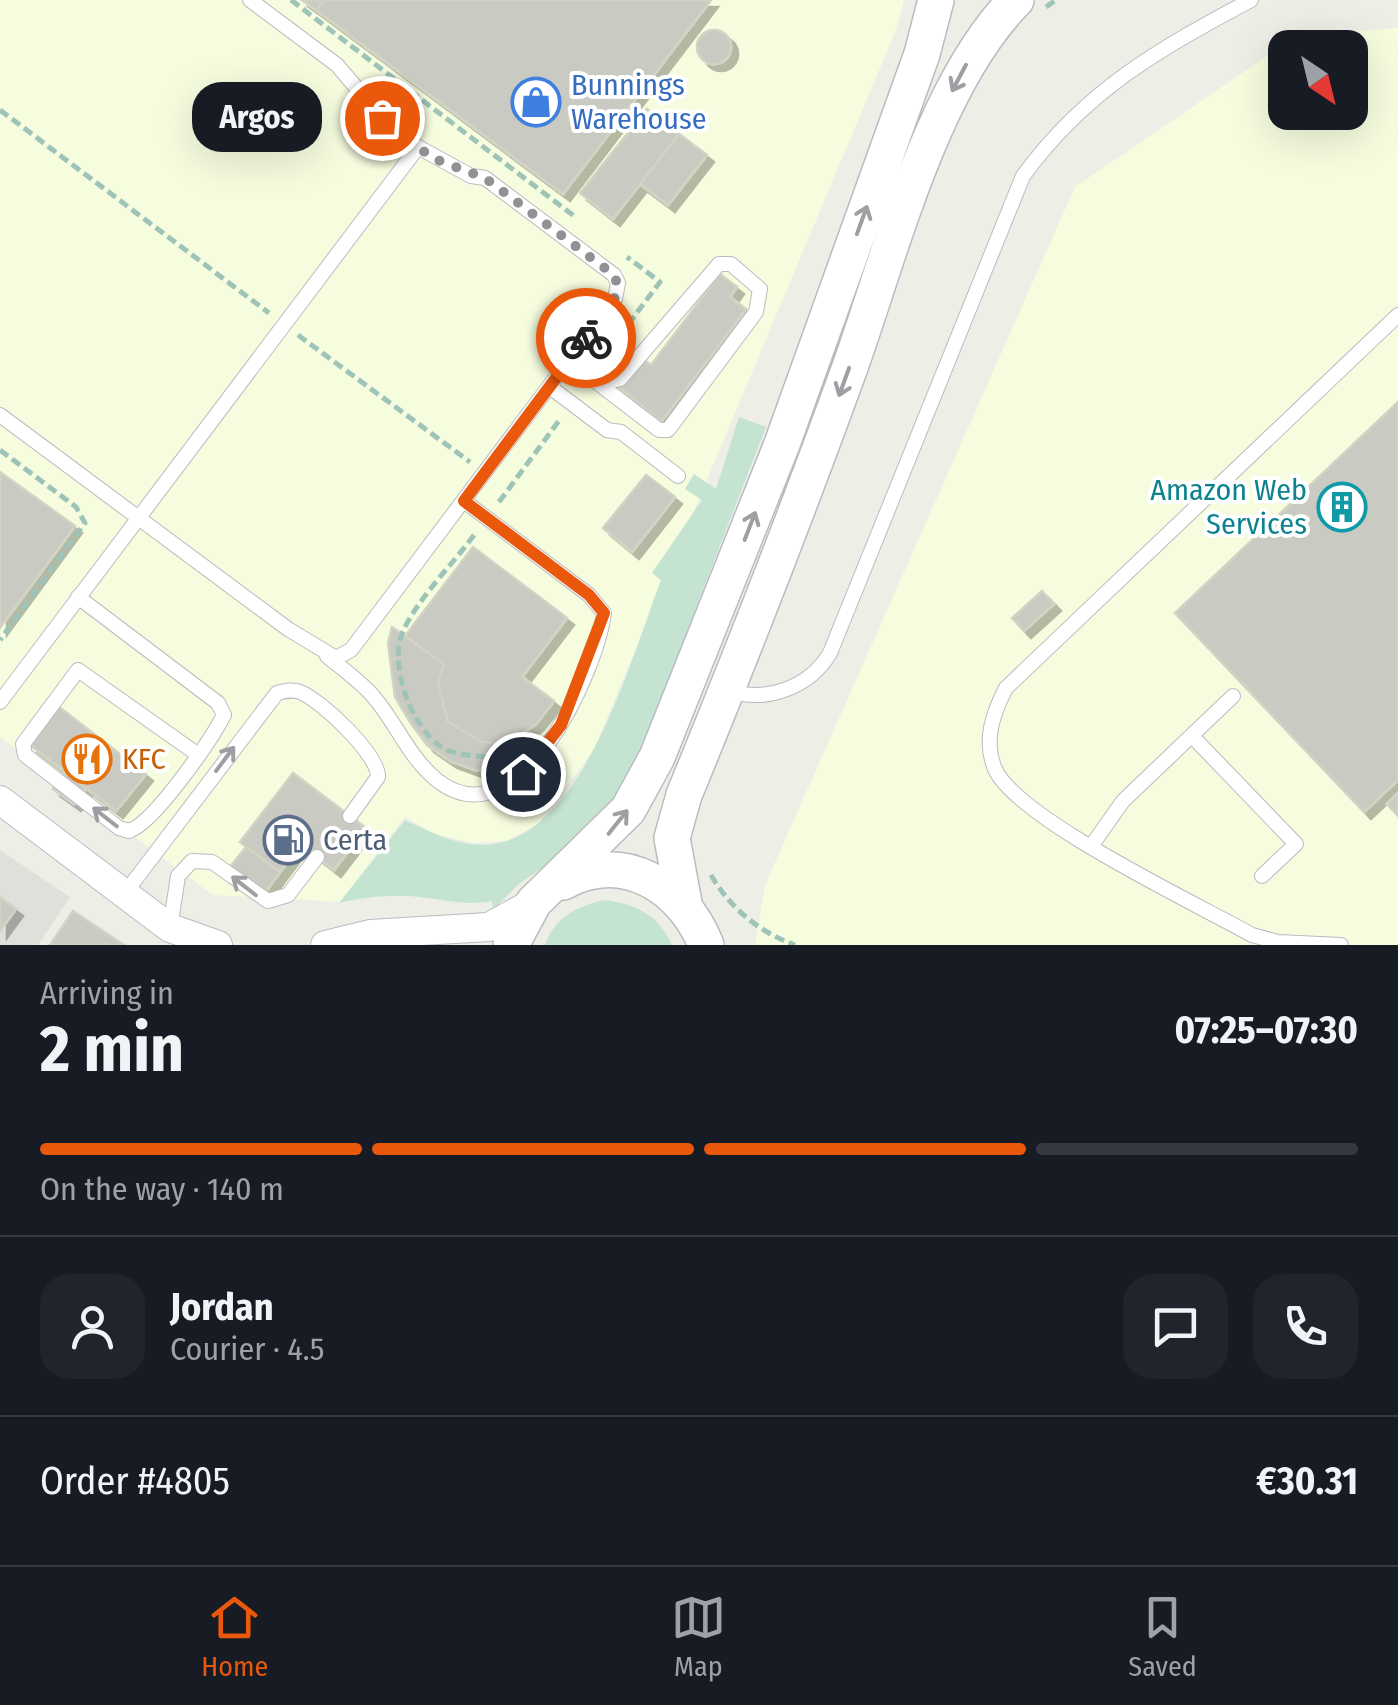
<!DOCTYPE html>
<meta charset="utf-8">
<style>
:root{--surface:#171b24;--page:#20242c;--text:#f1f3f6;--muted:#9ea1a6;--line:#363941;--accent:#ea580c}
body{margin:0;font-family:"Fira Sans Condensed",sans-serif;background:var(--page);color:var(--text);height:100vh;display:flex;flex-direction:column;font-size:38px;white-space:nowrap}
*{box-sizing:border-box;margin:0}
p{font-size:32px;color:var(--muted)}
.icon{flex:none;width:55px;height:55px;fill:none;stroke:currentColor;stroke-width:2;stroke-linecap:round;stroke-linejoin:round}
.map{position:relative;height:945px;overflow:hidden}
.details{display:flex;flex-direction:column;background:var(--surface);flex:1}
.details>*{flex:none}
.needle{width:65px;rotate:145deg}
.controls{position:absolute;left:1268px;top:30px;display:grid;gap:20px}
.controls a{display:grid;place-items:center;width:100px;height:100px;border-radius:20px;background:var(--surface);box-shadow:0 10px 40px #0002;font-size:50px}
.pin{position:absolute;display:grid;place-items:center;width:85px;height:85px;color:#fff;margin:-42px;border:5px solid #fff;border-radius:50%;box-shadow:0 2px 10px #0007}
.courier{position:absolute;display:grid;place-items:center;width:100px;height:100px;margin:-50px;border:8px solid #ea580c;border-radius:50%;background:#fff;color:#222;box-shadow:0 2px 12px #0007}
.bubble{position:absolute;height:70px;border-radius:30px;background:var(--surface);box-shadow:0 10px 40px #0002;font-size:32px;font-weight:700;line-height:70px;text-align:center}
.head em{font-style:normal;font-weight:700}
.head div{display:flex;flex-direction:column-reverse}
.head{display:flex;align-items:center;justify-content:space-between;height:170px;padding:0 40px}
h1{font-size:65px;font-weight:700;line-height:75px}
.bar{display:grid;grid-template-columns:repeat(4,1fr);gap:15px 10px;align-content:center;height:120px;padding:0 40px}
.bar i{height:12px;border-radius:8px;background:var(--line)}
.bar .active{background:var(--accent)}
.bar p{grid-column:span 4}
.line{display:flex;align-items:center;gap:25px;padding:0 40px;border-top:2px solid var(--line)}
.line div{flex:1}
.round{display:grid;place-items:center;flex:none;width:105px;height:105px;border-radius:30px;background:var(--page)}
.tab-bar{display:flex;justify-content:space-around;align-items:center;height:140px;border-top:2px solid var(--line);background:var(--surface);font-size:28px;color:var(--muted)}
.tab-bar a{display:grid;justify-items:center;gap:5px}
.tab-bar .active{color:var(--accent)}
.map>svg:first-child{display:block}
</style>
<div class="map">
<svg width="1398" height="945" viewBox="0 0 1398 945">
<defs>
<filter id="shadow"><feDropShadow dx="7" dy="7" stdDeviation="0" flood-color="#0004"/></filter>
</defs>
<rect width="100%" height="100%" fill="#edefe6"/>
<path fill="#f6fcde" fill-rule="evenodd" d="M 0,0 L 904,0 L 896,30 L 593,751 L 538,824 L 507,841 L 474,843 L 435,834 L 405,817 L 340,902 L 213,895 L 0,737 Z
M 1398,28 L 1398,945 L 755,945 L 765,885 L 1075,187 L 1298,35 ZM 1285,48 L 1350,48 L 1350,112 L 1285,112 Z"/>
<path fill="#e0e0da" d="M 0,850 L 70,897 L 38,945 L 0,945 Z"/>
<path fill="#c4e4d1" d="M 739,417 L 766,427 L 634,768 L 609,808 L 563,854 L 520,883 L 493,910 L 492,901 C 466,906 445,900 420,897 C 392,894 366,897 339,903 L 405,820 C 432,833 461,848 493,844 C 585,832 632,655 661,580 L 652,573 L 702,500 L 685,489 L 694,474 L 716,489 Z
M 604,900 C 636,904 658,914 672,945 L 545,945 C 555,917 577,906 604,900 Z"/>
<path fill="#c9cac2" stroke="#d2d3c4" stroke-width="2.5" filter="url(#shadow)" d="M 302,0 L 324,0 L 316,10 Z
M 324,0 L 711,0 L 563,194 L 316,10 Z
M697 47a17 17 0 1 1 34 0a17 17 0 1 1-34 0Z
M 647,109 L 679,134 L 613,219 L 580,193 Z
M 679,134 L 707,155 L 668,205 L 640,184 Z
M 720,274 L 737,287 L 730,297 L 746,309 L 661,422 L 597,367 L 618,340 L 651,365 Z
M 1398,402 L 1398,780 L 1364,812 L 1175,613 Z
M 0,472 L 75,526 L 0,628 Z
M 646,475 L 675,497 L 632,552 L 603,528 Z
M 473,547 L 567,618 L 522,677 L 554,701 L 537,723 L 514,740 L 503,743 L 482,742 L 448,722 L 438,683 L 444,664 L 405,636 Z
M 1042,591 L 1054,604 L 1024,631 L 1012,618 Z
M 392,627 L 444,664 L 438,683 L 448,722 L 482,742 L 503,743 L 502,771 L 475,770 L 450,761 L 427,745 L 410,722 L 395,697 L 388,643 Z
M 59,707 L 146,774 L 116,811 L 30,745 Z
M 66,772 L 86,788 L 74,804 L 53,789 Z
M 293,773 L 366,828 L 334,870 L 301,844 L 280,872 L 240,842 Z
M 1398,793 L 1398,816 L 1387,804 Z
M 246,847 L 280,872 L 264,894 L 229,868 Z
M 0,897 L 16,909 L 0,931 Z
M 73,911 L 124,945 L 50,945 Z"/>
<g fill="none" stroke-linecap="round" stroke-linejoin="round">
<g stroke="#babbc0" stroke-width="16">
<path id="service" d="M 568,362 L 599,384 L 620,379 L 719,264 L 731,264 L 760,289 L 756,312 L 668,430 L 659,430 L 599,384
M 550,387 L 607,430 L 621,432 L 678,476
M 0,415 L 288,629 L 336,658 L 351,650 L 615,299 L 618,283 L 614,275 L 485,178 L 471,176 L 418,147 L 382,118 L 337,65 L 250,0
M 78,597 L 218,703 L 224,715 C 211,740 154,823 129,831 L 119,828 L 25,755 L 23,744 L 78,670 L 197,754
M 327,656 C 343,669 360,681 373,696 C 397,724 409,758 438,781 C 519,843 596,674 604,613 L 589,595 L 464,501
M 728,690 C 766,704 810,687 830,653 L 1023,176 C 1086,90 1159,49 1251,0
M 0,702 L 418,147
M 1192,736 L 1296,844 L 1262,876
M 1092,845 L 1123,801 L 1233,696
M 125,893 L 277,693 C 285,691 292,689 300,692 C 321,700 379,755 378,777 L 350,816
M 170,928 L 178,876 L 192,861 L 212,862 L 268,901 L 288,895 L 317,857
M 1341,945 L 1278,942 L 1252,935 C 1199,905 1017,819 995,769 C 983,741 993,713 1006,688 L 1398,315"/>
</g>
<g stroke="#babbc0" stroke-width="30">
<path id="minor" d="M 0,800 L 170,928 L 218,945
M 325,945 L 370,934 L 489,927 L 534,902"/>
</g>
<g stroke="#babbc0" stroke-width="38">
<path id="tertiary" d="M 563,882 C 624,849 683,887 706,945
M 684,903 L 672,838 L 684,795 C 742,654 797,513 849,370 C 890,256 931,86 1016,0
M 511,945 L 534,902 L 628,810 L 657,757 L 782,444 L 922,54 L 936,0"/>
</g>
<path stroke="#9ec4b8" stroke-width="5" stroke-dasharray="10 5" stroke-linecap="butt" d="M 291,0 L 574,216
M 1046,7 L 1056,0
M 0,110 L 269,313
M 298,335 L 470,462
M 601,360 L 660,282 L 627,257
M 0,450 L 76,507 L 85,523 L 0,640
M 499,502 L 561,418
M 474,535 C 453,564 420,596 404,629 C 387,663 411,728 443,748 C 455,755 475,756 489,757
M 711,875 C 730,908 759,932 795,945"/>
<use href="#service" stroke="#fff" stroke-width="14"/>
<use href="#minor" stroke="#fff" stroke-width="28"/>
<use href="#tertiary" stroke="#fff" stroke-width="35"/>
</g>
<defs><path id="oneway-shaft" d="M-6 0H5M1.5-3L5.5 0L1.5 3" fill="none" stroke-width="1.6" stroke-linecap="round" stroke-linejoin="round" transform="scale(2.5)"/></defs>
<g stroke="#9e9ea3">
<use href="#oneway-shaft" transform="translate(959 78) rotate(118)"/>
<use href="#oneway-shaft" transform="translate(862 220) rotate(-70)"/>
<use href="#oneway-shaft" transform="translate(844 382) rotate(110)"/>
<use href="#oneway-shaft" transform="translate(750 526) rotate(-69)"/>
<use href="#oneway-shaft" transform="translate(225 759) rotate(-53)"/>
<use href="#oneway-shaft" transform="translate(105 817) rotate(-142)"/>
<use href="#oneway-shaft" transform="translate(618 822) rotate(-51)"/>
<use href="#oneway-shaft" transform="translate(244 886) rotate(-142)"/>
</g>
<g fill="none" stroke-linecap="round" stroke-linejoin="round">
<path stroke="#8f9192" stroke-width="10" stroke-dasharray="0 18" d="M 382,118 L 432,158 L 485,178 L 614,275 C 625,298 600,320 586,338"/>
<path stroke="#ea580c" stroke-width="12" d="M 523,774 L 561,725 L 604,613 L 589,595 L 464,501 L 586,338"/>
</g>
<defs>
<g id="shop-ring" transform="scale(2.5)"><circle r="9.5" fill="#fff" stroke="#3f7fe0" stroke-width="1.5"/><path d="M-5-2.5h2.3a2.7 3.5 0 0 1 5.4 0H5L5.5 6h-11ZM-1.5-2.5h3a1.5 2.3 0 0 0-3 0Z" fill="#3f7fe0"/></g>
<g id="building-ring" transform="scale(2.5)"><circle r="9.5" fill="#fff" stroke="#0f9aa8" stroke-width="1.5"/><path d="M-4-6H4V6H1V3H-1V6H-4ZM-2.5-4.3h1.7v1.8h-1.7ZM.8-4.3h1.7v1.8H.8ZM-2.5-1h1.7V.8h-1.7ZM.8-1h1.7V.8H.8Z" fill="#0f9aa8"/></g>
<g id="restaurant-ring" transform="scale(2.5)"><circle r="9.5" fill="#fff" stroke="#e8710a" stroke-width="1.5"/><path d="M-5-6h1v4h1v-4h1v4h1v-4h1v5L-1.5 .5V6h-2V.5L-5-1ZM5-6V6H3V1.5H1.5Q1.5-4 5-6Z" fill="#e8710a"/></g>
<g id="fuel-ring" transform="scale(2.5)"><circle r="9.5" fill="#fff" stroke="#5c6f8a" stroke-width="1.5"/><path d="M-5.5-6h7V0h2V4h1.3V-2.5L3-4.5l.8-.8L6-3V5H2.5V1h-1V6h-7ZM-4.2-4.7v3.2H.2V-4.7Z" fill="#5c6f8a"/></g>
</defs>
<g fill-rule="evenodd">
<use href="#shop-ring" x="536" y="102"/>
<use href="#building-ring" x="1342" y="507"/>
<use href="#restaurant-ring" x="87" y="759"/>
<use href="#fuel-ring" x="288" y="840"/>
</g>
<g text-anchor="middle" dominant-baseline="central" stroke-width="8" stroke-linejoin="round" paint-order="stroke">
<g font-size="30" fill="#366cbe" stroke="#fff" text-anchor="start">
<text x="571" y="85">Bunnings<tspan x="571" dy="34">Warehouse</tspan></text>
</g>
<g font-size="30" fill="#0d838f" stroke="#fff" text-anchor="end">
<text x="1307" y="490">Amazon Web<tspan x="1307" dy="34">Services</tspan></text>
</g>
<g font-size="30" fill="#c56008" stroke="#fff" text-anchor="start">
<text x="122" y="759">KFC</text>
</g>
<g font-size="30" fill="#4e5e75" stroke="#fff" text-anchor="start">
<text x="323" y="840">Certa</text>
</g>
</g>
</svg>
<div class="controls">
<a><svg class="needle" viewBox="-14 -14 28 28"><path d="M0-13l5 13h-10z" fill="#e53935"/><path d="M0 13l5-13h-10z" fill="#9ea1a6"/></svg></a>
</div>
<div class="pin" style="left:382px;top:118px;background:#ea580c"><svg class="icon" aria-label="bag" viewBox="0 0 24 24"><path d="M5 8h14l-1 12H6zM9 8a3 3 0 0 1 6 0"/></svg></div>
<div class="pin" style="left:523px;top:774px;background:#1f2937"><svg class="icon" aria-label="home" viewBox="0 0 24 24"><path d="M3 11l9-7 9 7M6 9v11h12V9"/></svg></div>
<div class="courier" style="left:586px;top:338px"><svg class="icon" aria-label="bike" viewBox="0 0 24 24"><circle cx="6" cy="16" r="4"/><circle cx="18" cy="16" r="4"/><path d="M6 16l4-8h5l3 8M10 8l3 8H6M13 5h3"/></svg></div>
<div class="bubble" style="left:192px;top:82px;width:130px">Argos</div>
</div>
<section class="details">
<div class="head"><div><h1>2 min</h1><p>Arriving in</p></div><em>07:25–07:30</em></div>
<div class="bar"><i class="active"></i><i class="active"></i><i class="active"></i><i></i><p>On the way · 140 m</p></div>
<div class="line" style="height:180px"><a class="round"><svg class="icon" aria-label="person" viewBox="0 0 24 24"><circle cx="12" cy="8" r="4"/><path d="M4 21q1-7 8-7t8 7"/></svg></a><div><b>Jordan</b><p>Courier · 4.5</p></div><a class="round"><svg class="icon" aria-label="chat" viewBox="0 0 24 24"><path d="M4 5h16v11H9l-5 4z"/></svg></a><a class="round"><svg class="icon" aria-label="phone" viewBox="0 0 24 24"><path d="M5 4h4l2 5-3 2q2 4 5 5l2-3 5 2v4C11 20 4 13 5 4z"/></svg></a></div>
<div class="line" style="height:130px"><div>Order #4805</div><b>€30.31</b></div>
</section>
<nav class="tab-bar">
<a class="active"><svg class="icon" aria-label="home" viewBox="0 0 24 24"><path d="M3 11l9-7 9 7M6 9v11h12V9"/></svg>Home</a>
<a><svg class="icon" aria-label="map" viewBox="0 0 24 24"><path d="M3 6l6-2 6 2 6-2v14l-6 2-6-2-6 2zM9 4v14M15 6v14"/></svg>Map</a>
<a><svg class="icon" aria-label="saved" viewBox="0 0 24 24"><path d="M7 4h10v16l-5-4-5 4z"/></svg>Saved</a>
</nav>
